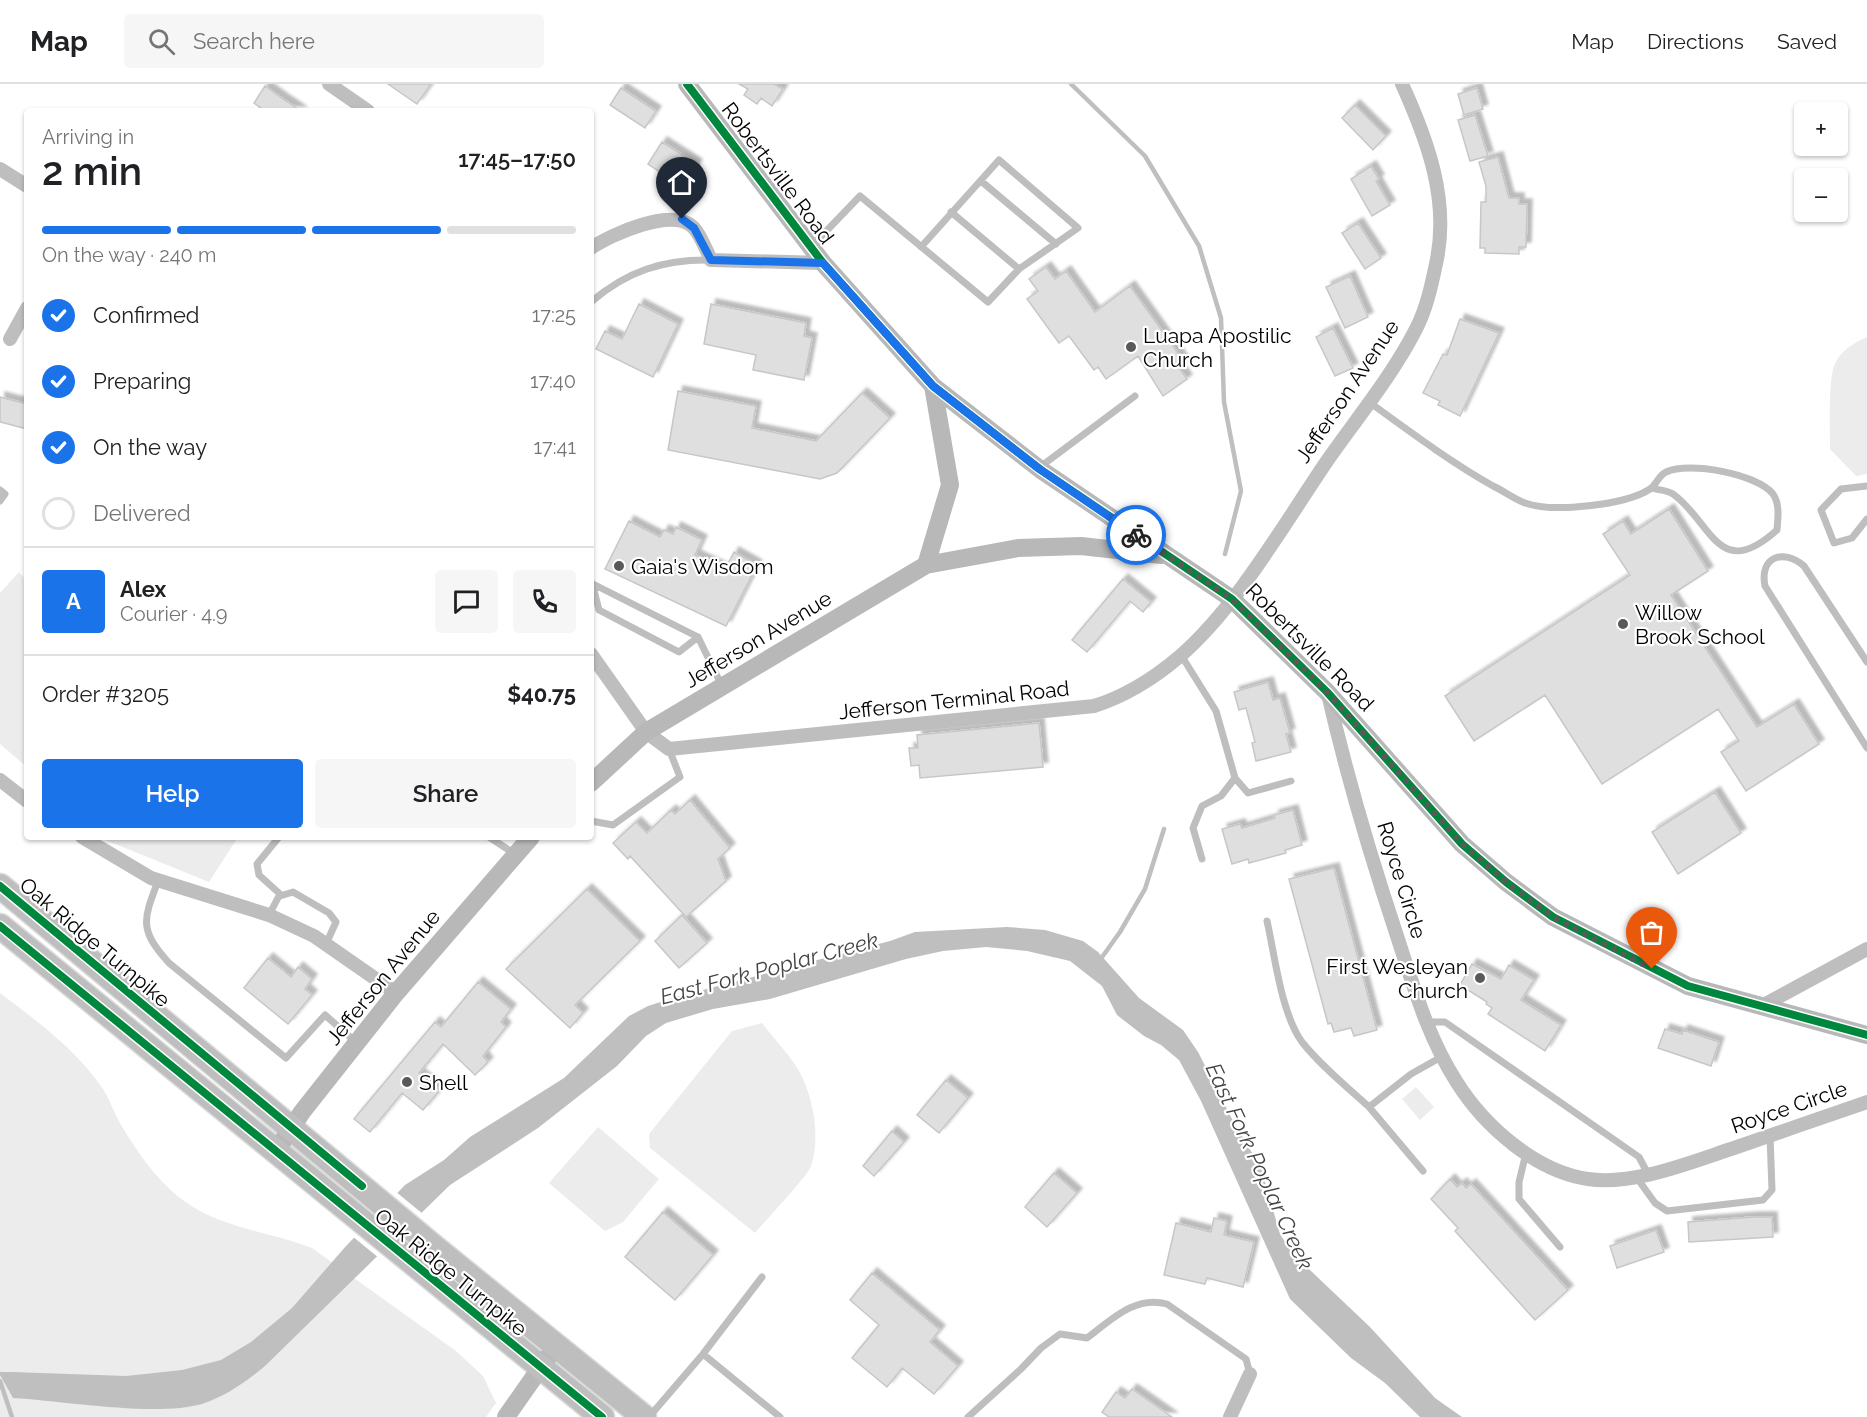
<!DOCTYPE html>
<meta charset="utf-8">
<style>
:root{--surface:#fff;--page:#f6f6f6;--text:#202124;--muted:#757577;--line:#e0e0e0;--accent:#1a73e8}
body{margin:0;font-family:Raleway,sans-serif;background:var(--page);color:var(--text);height:100vh;display:flex;flex-direction:column;font-size:22px;white-space:nowrap}
*{box-sizing:border-box;margin:0}
p{font-size:20px;color:var(--muted)}
.icon{flex:none;width:33px;height:33px;fill:none;stroke:currentColor;stroke-width:2;stroke-linecap:round;stroke-linejoin:round}
.map{position:relative;flex:1;overflow:hidden}
.panel{position:absolute;left:24px;top:24px;width:570px;height:732px;display:flex;flex-direction:column;background:var(--surface);border-radius:6px;box-shadow:0 2px 4px #0004}
.panel>*{flex:none}
.tools{position:absolute;left:1794px;top:18px;display:grid;gap:12px}
.tools a{display:grid;place-items:center;width:54px;height:54px;border-radius:6px;background:var(--surface);box-shadow:0 2px 4px #0004;font-size:30px}
.pin{position:absolute;display:grid;place-items:center;width:51px;height:51px;color:#fff;margin:-62px -26px;border-radius:50% 50% 50% 0;rotate:-45deg;box-shadow:0 0 6px #0007}
.pin .icon{rotate:45deg}
.courier{position:absolute;display:grid;place-items:center;width:60px;height:60px;margin:-30px;border:4px solid #1a73e8;border-radius:50%;background:#fff;color:#222;box-shadow:0 2px 8px #0007}
.summary em{font-style:normal;font-weight:600}
.summary div{display:flex;flex-direction:column-reverse}
.summary{display:flex;align-items:center;justify-content:space-between;height:102px;padding:0 18px}
h1{font-size:39px;font-weight:600;line-height:45px}
.bar{display:grid;grid-template-columns:repeat(4,1fr);gap:9px 6px;align-content:center;height:72px;padding:0 18px}
.bar i{height:8px;border-radius:4px;background:var(--line)}
.bar .active{background:var(--accent)}
.bar p{grid-column:span 4}
.line{display:flex;align-items:center;gap:15px;padding:0 18px;border-top:2px solid var(--line)}
.line div{flex:1}
.round{display:grid;place-items:center;flex:none;width:63px;height:63px;border-radius:6px;background:var(--page)}
ol{padding:0 18px;list-style:none}
li{display:flex;align-items:center;gap:18px;height:66px}
li p{margin-inline-start:auto}
li .icon{padding:6px;border-radius:50%;background:var(--accent);color:#fff;stroke-width:4}
li:last-child{color:var(--muted)}
li i{width:33px;height:33px;border:3px solid var(--line);border-radius:50%}
.cta{display:flex;gap:12px;margin-top:auto;padding:12px 18px}
.cta a{flex:1;height:69px;border-radius:6px;background:var(--accent);color:#fff;font-size:24px;font-weight:600;line-height:69px;text-align:center}
.cta a+a{background:var(--page);color:var(--text)}
header{display:flex;align-items:center;gap:36px;box-sizing:border-box;height:84px;padding:0 30px;background:var(--surface);border-bottom:2px solid var(--line)}
header strong{font-size:28px}
nav{display:flex;gap:33px;margin-inline-start:auto;font-size:21px}
.search{width:420px;height:54px;background:var(--page);display:flex;align-items:center;gap:15px;box-sizing:border-box;padding:0 21px;border-radius:6px;color:var(--muted);font-size:22px}
.map>svg:first-child{display:block}
</style>
<header>
<strong>Map</strong>
<div class="search"><svg class="icon" aria-label="search" viewBox="0 0 24 24"><circle cx="10" cy="10" r="6"/><path d="M15 15l6 6"/></svg>Search here</div>
<nav><a>Map</a><a>Directions</a><a>Saved</a></nav>
</header>
<div class="map">
<svg width="1867" height="1333" viewBox="0 0 1867 1333">
<defs>
<filter id="shadow"><feDropShadow dx="5" dy="-5" stdDeviation="1.5" flood-color="#0004"/></filter>
</defs>
<rect width="100%" height="100%" fill="#fff"/>
<path fill="#ececec" d="M 1867,253 L 1867,390 L 1856,392 L 1830,365 C 1830,346 1828,294 1835,280 C 1841,266 1854,259 1867,253 Z
M 19,488 L 27,497 L 27,683 L 0,660 L 0,509 Z
M 98,753 L 238,753 L 209,798 Z
M 0,909 C 37,937 74,964 101,1002 C 109,1013 113,1027 120,1039 C 137,1068 159,1100 187,1119 C 225,1145 271,1148 312,1164 L 456,1267 L 483,1292 L 496,1319 L 486,1333 L 0,1333 Z
M 762,939 C 774,955 789,970 799,987 C 813,1012 821,1053 811,1082 C 807,1093 765,1137 755,1149 L 650,1064 L 649,1050 L 732,947 Z
M 1416,1003 L 1434,1023 L 1420,1036 L 1402,1015 Z
M 598,1043 L 659,1095 L 623,1138 L 605,1147 L 549,1099 Z"/>
<path fill="#bfbfbf" d="M 1007,843 L 1045,846 L 1083,857 L 1098,868 L 1139,914 L 1183,946 L 1198,968 L 1232,1035 L 1261,1084 L 1280,1150 L 1292,1169 L 1370,1243 L 1435,1314 L 1462,1333 L 1420,1333 L 1385,1299 L 1351,1274 L 1290,1215 L 1201,1017 L 1179,976 L 1161,961 L 1144,952 L 1117,931 L 1102,902 L 1070,877 L 1027,867 L 986,863 L 943,867 L 906,875 L 770,915 L 713,925 L 666,939 L 646,952 L 617,982 L 538,1044 L 450,1101 L 265,1282 C 246,1298 226,1312 202,1320 C 155,1333 65,1317 13,1314 L 0,1291 L 0,1288 L 12,1288 L 126,1292 L 182,1286 L 221,1276 L 251,1258 L 292,1224 L 346,1162 L 405,1101 L 444,1076 L 470,1053 L 564,994 L 629,932 L 648,922 L 676,913 L 890,857 L 915,848 Z"/>
<path fill="#fff" d="M 395,1107 L 423,1130 L 379,1174 L 352,1152 Z"/>
<g fill="none" stroke-linecap="round" stroke-linejoin="round">
<path stroke="#bfbfbf" stroke-width="4.5" d="M 1071,0 L 1145,72 L 1199,162 L 1221,234 L 1224,318 L 1241,407 L 1225,470
M 1100,876 L 1120,848 L 1145,805 L 1164,745
M 0,1297 L 12,1333"/>
</g>
<path fill="#dfdfdf" stroke="#c7c7c7" stroke-width="1.5" filter="url(#shadow)" d="M 388,0 L 431,0 L 417,20 Z
M 739,0 L 774,0 L 783,5 L 772,22 L 761,14 L 757,20 L 744,11 L 748,5 Z
M 265,2 L 283,15 L 301,27 L 265,27 L 254,19 Z
M 621,4 L 656,27 L 645,44 L 610,21 Z
M 1477,4 L 1483,25 L 1464,31 L 1458,10 Z
M 1355,21 L 1386,52 L 1373,66 L 1342,34 Z
M 1475,31 L 1488,72 L 1470,77 L 1458,36 Z
M 662,58 L 697,80 L 682,103 L 648,80 Z
M 1498,73 L 1509,114 L 1519,114 L 1519,120 L 1527,120 L 1526,163 L 1519,163 L 1519,170 L 1485,169 L 1485,164 L 1480,164 L 1481,118 L 1486,118 L 1486,102 L 1479,78 Z
M 1371,82 L 1379,95 L 1376,97 L 1390,121 L 1372,132 L 1351,95 Z
M 1358,139 L 1381,174 L 1365,185 L 1342,149 Z
M 1046,183 L 1055,195 L 1066,187 L 1095,228 L 1130,202 L 1185,279 L 1179,284 L 1187,295 L 1163,312 L 1138,272 L 1106,295 L 1098,283 L 1094,286 L 1069,252 L 1059,259 L 1027,215 L 1038,207 L 1029,195 Z
M 1350,192 L 1368,233 L 1345,244 L 1326,203 Z
M 639,220 L 678,240 L 653,293 L 596,265 L 605,247 L 622,255 Z
M 711,220 L 806,239 L 804,252 L 812,254 L 804,296 L 753,286 L 756,271 L 704,260 Z
M 1460,235 L 1499,249 L 1460,332 L 1438,321 L 1440,317 L 1423,309 L 1443,270 L 1447,271 Z
M 1333,244 L 1353,284 L 1335,292 L 1316,253 Z
M 678,307 L 756,322 L 752,344 L 816,357 L 862,309 L 890,334 L 837,389 L 820,395 L 668,366 Z
M 0,313 L 27,320 L 27,345 L 0,338 Z
M 1669,425 L 1708,487 L 1671,511 L 1757,643 L 1794,620 L 1819,660 L 1746,707 L 1721,668 L 1739,657 L 1718,625 L 1602,700 L 1545,611 L 1474,657 L 1445,612 L 1630,491 L 1603,450 L 1623,437 L 1631,450 Z
M 629,437 L 660,453 L 664,446 L 673,450 L 676,443 L 702,456 L 695,471 L 725,485 L 734,468 L 757,481 L 726,542 L 605,485 Z
M 1123,495 L 1151,518 L 1143,528 L 1130,517 L 1087,568 L 1072,556 Z
M 1268,598 L 1273,616 L 1280,614 L 1290,649 L 1286,650 L 1291,668 L 1256,677 L 1252,659 L 1255,658 L 1246,624 L 1239,626 L 1234,608 Z
M 1039,639 L 1043,683 L 920,694 L 919,681 L 911,682 L 909,664 L 918,664 L 917,651 Z
M 1715,708 L 1741,749 L 1678,790 L 1652,748 Z
M 690,716 L 730,764 L 718,775 L 726,797 L 686,833 L 630,772 L 628,775 L 613,759 L 636,738 L 647,749 L 671,726 L 675,730 Z
M 1293,726 L 1302,761 L 1285,766 L 1286,769 L 1249,779 L 1248,775 L 1232,780 L 1222,745 L 1240,740 L 1242,744 L 1275,734 L 1274,731 Z
M 1334,784 L 1377,946 L 1354,952 L 1351,944 L 1334,948 L 1331,939 L 1328,940 L 1289,795 Z
M 587,805 L 640,857 L 575,921 L 583,929 L 570,944 L 506,885 Z
M 682,831 L 707,859 L 679,884 L 655,857 Z
M 268,874 L 291,893 L 298,883 L 312,895 L 305,905 L 312,911 L 288,940 L 244,904 Z
M 1472,880 L 1501,895 L 1509,881 L 1534,896 L 1521,916 L 1561,941 L 1545,967 L 1488,930 L 1492,924 L 1486,920 L 1487,918 L 1460,901 Z
M 478,898 L 511,925 L 501,938 L 506,943 L 483,972 L 488,978 L 475,991 L 443,960 L 419,989 L 440,1006 L 423,1026 L 402,1009 L 370,1048 L 354,1035 L 435,938 L 441,943 Z
M 1665,945 L 1682,950 L 1683,946 L 1719,958 L 1711,982 L 1658,964 Z
M 946,996 L 968,1014 L 939,1049 L 917,1031 Z
M 892,1047 L 904,1058 L 874,1092 L 863,1082 Z
M 1054,1089 L 1077,1109 L 1047,1143 L 1025,1123 Z
M 1450,1095 L 1457,1103 L 1462,1099 L 1466,1104 L 1471,1100 L 1568,1206 L 1535,1236 L 1455,1147 L 1458,1144 L 1431,1115 Z
M 663,1128 L 713,1171 L 675,1216 L 625,1173 Z
M 1754,1133 L 1772,1133 L 1773,1153 L 1689,1158 L 1688,1138 Z
M 1214,1134 L 1227,1137 L 1224,1151 L 1254,1158 L 1243,1203 L 1207,1194 L 1205,1200 L 1164,1191 L 1176,1139 L 1211,1148 Z
M 1656,1146 L 1664,1168 L 1617,1184 L 1610,1162 Z
M 872,1189 L 940,1246 L 930,1258 L 958,1282 L 934,1310 L 902,1284 L 887,1303 L 852,1274 L 879,1241 L 850,1216 Z
M 1132,1305 L 1172,1333 L 1109,1333 L 1102,1328 L 1116,1308 L 1125,1314 Z"/>
<g fill="none" stroke-linecap="round" stroke-linejoin="round">
<g stroke="#dbdbdb" stroke-width="27">
<path id="highway" d="M 0,802 L 435,1164 L 644,1333
M 0,842 L 602,1333"/>
</g>
<path stroke="#bebebe" stroke-width="7" d="M 981,97 L 1056,160
M 951,128 L 1019,185
M 811,163 L 860,112 L 988,218 L 1019,185 L 1078,144 L 999,76 L 921,163
M 591,218 C 627,187 664,175 711,176
M 1369,318 C 1409,347 1449,377 1493,402 C 1504,407 1514,415 1525,419 C 1552,429 1626,421 1650,405 C 1656,401 1659,391 1666,388 C 1689,377 1757,390 1773,410 C 1780,420 1778,434 1777,446 C 1718,499 1712,438 1673,410 C 1667,406 1658,406 1651,404
M 1040,383 L 1135,312
M 1867,402 L 1841,405 L 1821,426 L 1834,459 L 1852,454 L 1867,435
M 0,406 L 5,410 L 0,417
M 591,499 L 698,553 L 721,600
M 592,499 L 599,526 L 679,568 L 698,553
M 1181,571 L 1216,627 L 1235,694 L 1248,709 L 1291,697
M 1867,578 L 1804,482 C 1783,464 1759,473 1765,502 L 1867,664
M 591,737 L 613,741 L 680,693 L 669,665
M 489,753 L 515,770
M 1202,775 L 1193,744 L 1202,722 L 1221,712 L 1235,694
M 158,797 C 143,836 139,846 169,879 L 286,974 L 325,931 L 357,959
M 280,812 L 293,808 L 329,829 L 336,838 L 326,860
M 269,831 L 280,810 L 259,791 L 257,780 L 279,753
M 1267,837 C 1275,872 1281,929 1302,958 C 1321,982 1346,1002 1369,1023 L 1411,990 L 1443,972
M 1427,938 L 1445,938 L 1639,1073 L 1648,1090
M 1369,1023 L 1423,1087
M 1526,1069 L 1519,1098 L 1519,1115 L 1560,1163
M 1637,1094 L 1655,1119 L 1667,1127 L 1763,1116 L 1772,1106 L 1770,1052
M 703,1270 L 762,1193
M 649,1333 L 703,1270 L 780,1333
M 968,1333 L 1021,1285 L 1041,1264 L 1060,1250 L 1087,1254 C 1111,1236 1135,1211 1167,1220 L 1246,1275 L 1250,1290"/>
<path stroke="#bebebe" stroke-width="14" d="M 329,0 L 368,27
M 0,85 L 27,102
M 591,164 C 612,150 672,123 693,143 C 701,151 706,166 711,176 L 823,179
M 10,255 L 27,224
M 591,570 L 646,648 L 669,665 L 1094,622 C 1126,612 1153,595 1179,573 C 1237,523 1284,440 1327,377 C 1357,334 1392,292 1416,245 C 1427,224 1432,199 1437,175 C 1449,114 1427,55 1402,0
M 1328,610 C 1347,693 1371,774 1398,855 C 1414,904 1428,953 1456,997 C 1484,1042 1535,1087 1588,1095 C 1633,1102 1691,1078 1734,1064 C 1778,1049 1823,1033 1867,1018
M 0,696 L 27,717
M 82,753 L 151,794 L 269,831 L 314,852 L 396,909
M 1760,923 L 1867,865
M 1230,1333 L 1250,1290"/>
<path stroke="#b8b8b8" stroke-width="18" d="M 687,0 L 823,179 L 933,302 L 1041,386 L 1232,515 L 1327,608 L 1462,760 L 1506,798 L 1553,833 L 1688,902 L 1867,951
M 926,481 L 950,401 L 933,302
M 591,699 L 646,648 L 926,481 L 1018,464 L 1081,462 L 1161,471
M 276,1067 L 302,1028 L 396,909 L 531,753
M 506,1333 L 548,1273"/>
<use href="#highway" stroke="#bebebe" stroke-width="24"/>
<g stroke="#fff" stroke-width="11">
<path id="cycleway" d="M 687,0 L 823,179 L 933,302 L 1041,386 L 1232,515 L 1327,608 L 1462,760 L 1506,798 L 1553,833 L 1688,902 L 1867,951
M 0,802 L 362,1102
M 0,842 L 602,1333"/>
</g>
<use href="#cycleway" stroke="#00873e" stroke-width="8"/>
</g>
<g fill="none" stroke-linecap="round" stroke-linejoin="round">
<path stroke="#595959" stroke-width="6" stroke-dasharray="0 10.8" d="M 1136,451 L 1232,515 L 1327,608 L 1462,760 L 1506,798 L 1553,833 L 1652,885"/>
<path stroke="#1a73e8" stroke-width="8" d="M 682,135 L 694,144 L 711,176 L 823,179 L 933,302 L 1038,384 L 1136,451"/>
</g>
<g fill="#595959" stroke="#fff" stroke-width="2">
<circle cx="1131" cy="263" r="6"/>
<circle cx="619" cy="482" r="6"/>
<circle cx="1623" cy="540" r="6"/>
<circle cx="1480" cy="894" r="6"/>
<circle cx="407" cy="998" r="6"/>
</g>
<g text-anchor="middle" dominant-baseline="central" stroke-width="4.5" stroke-linejoin="round" paint-order="stroke">
<g font-size="21" fill="#000" stroke="#fff">
<text transform="translate(778 89) rotate(53)">Robertsville Road</text>
<text transform="translate(1347 307) rotate(-56)">Jefferson Avenue</text>
<text transform="translate(758 555) rotate(-31)">Jefferson Avenue</text>
<text transform="translate(1310 563) rotate(45)">Robertsville Road</text>
<text transform="translate(954 616) rotate(-6)">Jefferson Terminal Road</text>
<text transform="translate(1402 796) rotate(73)">Royce Circle</text>
<text transform="translate(95 858) rotate(40)">Oak Ridge Turnpike</text>
<text transform="translate(383 893) rotate(-51)">Jefferson Avenue</text>
<text transform="translate(1789 1023) rotate(-19)">Royce Circle</text>
<text transform="translate(451 1188) rotate(39)">Oak Ridge Turnpike</text>
</g>
<g font-size="21" fill="#000" stroke="#fff" text-anchor="start">
<text x="1143" y="251">Luapa Apostilic<tspan x="1143" dy="24">Church</tspan></text>
<text x="631" y="482">Gaia's Wisdom</text>
<text x="1635" y="528">Willow<tspan x="1635" dy="24">Brook School</tspan></text>
<text x="1468" y="882" text-anchor="end">First Wesleyan<tspan x="1468" dy="24">Church</tspan></text>
<text x="419" y="998">Shell</text>
</g>
<g font-size="22" font-style="italic" fill="#444" stroke="#fff">
<text transform="translate(769 884) rotate(-15)">East Fork Poplar Creek</text>
<text transform="translate(1260 1082) rotate(65)">East Fork Poplar Creek</text>
</g>
</g>
</svg>
<div class="tools">
<a>+</a>
<a>−</a>
</div>
<div class="pin" style="left:1652px;top:885px;background:#ea580c"><svg class="icon" aria-label="bag" viewBox="0 0 24 24"><path d="M5 8h14l-1 12H6zM9 8a3 3 0 0 1 6 0"/></svg></div>
<div class="pin" style="left:682px;top:135px;background:#1f2937"><svg class="icon" aria-label="home" viewBox="0 0 24 24"><path d="M3 11l9-7 9 7M6 9v11h12V9"/></svg></div>
<div class="courier" style="left:1136px;top:451px"><svg class="icon" aria-label="bike" viewBox="0 0 24 24"><circle cx="6" cy="16" r="4"/><circle cx="18" cy="16" r="4"/><path d="M6 16l4-8h5l3 8M10 8l3 8H6M13 5h3"/></svg></div>
<section class="panel">
<div class="summary"><div><h1>2 min</h1><p>Arriving in</p></div><em>17:45–17:50</em></div>
<div class="bar"><i class="active"></i><i class="active"></i><i class="active"></i><i></i><p>On the way · 240 m</p></div>
<ol>
<li><svg class="icon" aria-label="check" viewBox="0 0 24 24"><path d="M5 12l5 5 9-10"/></svg>Confirmed<p>17:25</p></li>
<li><svg class="icon" aria-label="check" viewBox="0 0 24 24"><path d="M5 12l5 5 9-10"/></svg>Preparing<p>17:40</p></li>
<li><svg class="icon" aria-label="check" viewBox="0 0 24 24"><path d="M5 12l5 5 9-10"/></svg>On the way<p>17:41</p></li>
<li><i></i>Delivered</li>
</ol>
<div class="line" style="height:108px"><b class="round" style="background:var(--accent);color:#fff">A</b><div><b>Alex</b><p>Courier · 4.9</p></div><a class="round"><svg class="icon" aria-label="chat" viewBox="0 0 24 24"><path d="M4 5h16v11H9l-5 4z"/></svg></a><a class="round"><svg class="icon" aria-label="phone" viewBox="0 0 24 24"><path d="M5 4h4l2 5-3 2q2 4 5 5l2-3 5 2v4C11 20 4 13 5 4z"/></svg></a></div>
<div class="line" style="height:78px"><div>Order #3205</div><b>$40.75</b></div>
<div class="cta"><a>Help</a><a>Share</a></div>
</section>
</div>
